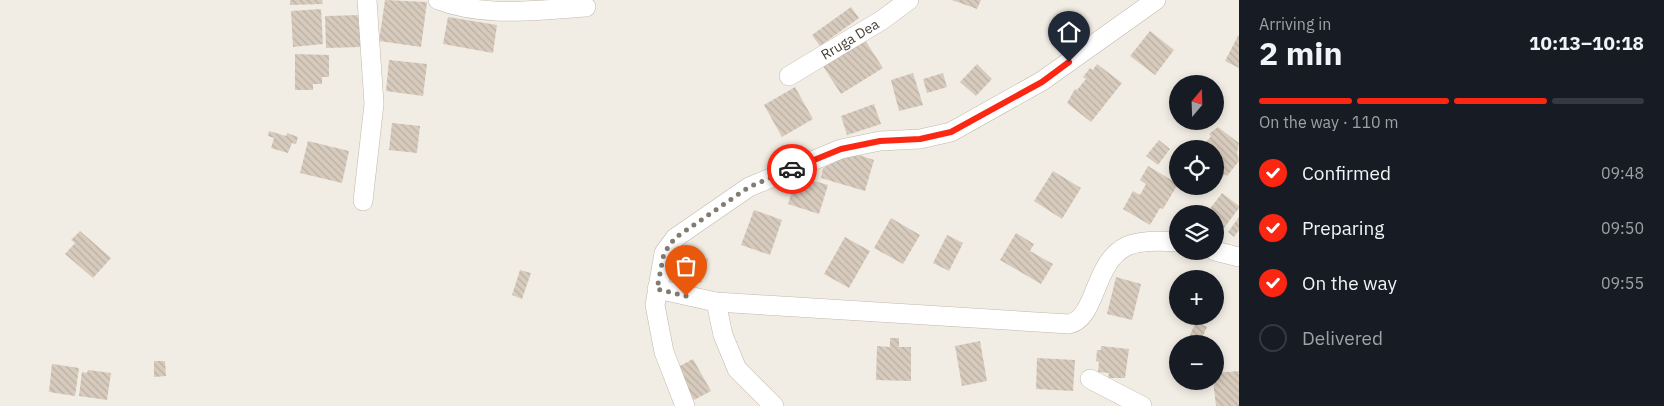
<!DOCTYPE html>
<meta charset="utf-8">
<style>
:root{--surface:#171b24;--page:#242831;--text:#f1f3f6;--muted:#9ea1a6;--line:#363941;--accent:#fb2713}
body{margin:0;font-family:"IBM Plex Sans",sans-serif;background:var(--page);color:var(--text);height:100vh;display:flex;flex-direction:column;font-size:19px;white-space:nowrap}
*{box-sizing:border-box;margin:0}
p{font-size:16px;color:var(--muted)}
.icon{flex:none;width:28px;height:28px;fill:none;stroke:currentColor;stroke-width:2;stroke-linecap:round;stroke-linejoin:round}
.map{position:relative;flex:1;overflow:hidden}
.side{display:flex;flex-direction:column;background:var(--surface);width:425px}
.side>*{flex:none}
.needle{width:32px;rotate:19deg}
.controls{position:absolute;left:1169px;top:75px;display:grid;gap:10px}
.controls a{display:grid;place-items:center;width:55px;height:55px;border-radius:50%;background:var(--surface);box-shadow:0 2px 8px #0003;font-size:25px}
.pin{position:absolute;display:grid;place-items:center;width:42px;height:42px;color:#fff;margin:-51px -21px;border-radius:50% 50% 50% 0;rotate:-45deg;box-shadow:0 0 5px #0007}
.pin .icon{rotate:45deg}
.courier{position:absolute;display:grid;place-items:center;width:50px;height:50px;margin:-25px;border:4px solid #fb2713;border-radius:50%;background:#fff;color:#222;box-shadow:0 1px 6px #0007}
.headline em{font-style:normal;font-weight:700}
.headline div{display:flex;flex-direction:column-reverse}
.headline{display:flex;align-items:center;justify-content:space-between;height:85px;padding:0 20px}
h1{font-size:32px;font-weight:700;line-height:38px}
.bar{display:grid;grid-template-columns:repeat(4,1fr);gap:8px 5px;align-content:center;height:60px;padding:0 20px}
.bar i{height:6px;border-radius:4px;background:var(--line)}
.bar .active{background:var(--accent)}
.bar p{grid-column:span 4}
ol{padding:0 20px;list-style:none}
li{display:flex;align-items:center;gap:15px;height:55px}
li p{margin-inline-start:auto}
li .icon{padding:5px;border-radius:50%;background:var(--accent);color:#fff;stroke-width:4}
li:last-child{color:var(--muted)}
li i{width:28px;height:28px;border:2px solid var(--line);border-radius:50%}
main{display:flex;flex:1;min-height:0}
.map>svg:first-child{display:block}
</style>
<main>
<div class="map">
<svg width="1239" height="406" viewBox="0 0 1239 406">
<defs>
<pattern id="building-back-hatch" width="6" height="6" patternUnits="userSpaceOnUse" patternTransform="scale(1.25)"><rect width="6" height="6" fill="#d7cbbd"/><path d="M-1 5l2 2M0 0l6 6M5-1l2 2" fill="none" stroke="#baafa3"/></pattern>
</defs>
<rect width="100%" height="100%" fill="#f2ede4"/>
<path fill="url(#building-back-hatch)" d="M 290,0 L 322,0 L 323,4 L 290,5 Z
M 385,0 L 427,2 L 421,47 L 379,41 Z
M 952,0 L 981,0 L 977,9 Z
M 851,7 L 859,18 L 820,46 L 812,35 Z
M 321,9 L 323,44 L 293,47 L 291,11 Z
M 361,15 L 362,47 L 326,48 L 325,16 Z
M 448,17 L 497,25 L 493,53 L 443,44 Z
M 1150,31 L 1174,50 L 1155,75 L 1130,56 Z
M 1239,34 L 1239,68 L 1225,61 Z
M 863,37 L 883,68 L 841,94 L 821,63 Z
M 295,54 L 329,55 L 329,77 L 322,77 L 322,84 L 313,84 L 313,90 L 295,90 Z
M 389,60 L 427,64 L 423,96 L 386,91 Z
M 977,64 L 992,79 L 976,96 L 960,82 Z
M 1097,64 L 1122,83 L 1091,122 L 1067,103 L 1075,89 L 1077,90 L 1086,79 L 1083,77 L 1090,68 L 1093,70 Z
M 913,73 L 923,105 L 899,111 L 891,80 Z
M 943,73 L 947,87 L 927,93 L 923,79 Z
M 795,87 L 813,119 L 782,137 L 764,105 Z
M 874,104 L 881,124 L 847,135 L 841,116 Z
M 392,123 L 420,126 L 417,153 L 389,150 Z
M 1218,127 L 1239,143 L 1237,153 L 1239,161 L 1227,176 L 1225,174 L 1222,178 L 1215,173 L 1215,149 L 1196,149 L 1200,144 L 1203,146 L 1211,136 L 1209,134 Z
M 269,131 L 286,136 L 287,133 L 298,137 L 296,144 L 292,143 L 288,153 L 271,148 L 274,138 L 268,136 Z
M 1159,140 L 1170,149 L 1158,165 L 1146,156 Z
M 308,141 L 349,151 L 342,183 L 300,173 Z
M 853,153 L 874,160 L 865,191 L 821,178 L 823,168 Z
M 1148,166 L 1178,184 L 1163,209 L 1160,208 L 1150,225 L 1123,209 L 1133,191 L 1140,195 L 1146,184 L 1140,180 Z
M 1053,171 L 1081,188 L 1062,219 L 1034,201 Z
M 797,176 L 828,185 L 819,214 L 788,204 Z
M 1222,193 L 1239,206 L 1239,208 L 1221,232 L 1215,227 L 1215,214 L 1206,214 Z
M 754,210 L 782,220 L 770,255 L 741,245 Z
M 1239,217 L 1239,230 L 1234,237 L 1228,232 Z
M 891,218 L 920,235 L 903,264 L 874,248 Z
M 80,231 L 111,258 L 93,278 L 65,254 L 75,243 L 71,240 Z
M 1016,233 L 1034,244 L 1030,251 L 1053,264 L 1041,284 L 1000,260 Z
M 947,235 L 963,243 L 949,271 L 933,263 Z
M 845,237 L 870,251 L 849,288 L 824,274 Z
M 676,250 L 708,259 L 701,283 L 669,274 Z
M 520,270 L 531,273 L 522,299 L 512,295 Z
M 1116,277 L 1141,284 L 1132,320 L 1107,314 Z
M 1196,322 L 1207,327 L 1200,342 L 1189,337 Z
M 890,338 L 899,338 L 899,347 L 911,347 L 911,381 L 876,380 L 877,346 L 890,347 Z
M 980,341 L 987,381 L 962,386 L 955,346 Z
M 1101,346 L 1129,349 L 1125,378 L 1108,378 L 1109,373 L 1098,372 L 1099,362 L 1096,361 L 1097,350 L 1101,350 Z
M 1037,358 L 1075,360 L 1073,391 L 1036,389 Z
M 693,359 L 711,391 L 694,400 L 676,368 Z
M 154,361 L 165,361 L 166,376 L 154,377 Z
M 52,364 L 79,368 L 75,396 L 49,392 Z
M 88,370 L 111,373 L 107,400 L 79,396 L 82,372 L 87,373 Z
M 1239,371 L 1239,406 L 1216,406 L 1213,381 L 1215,373 Z"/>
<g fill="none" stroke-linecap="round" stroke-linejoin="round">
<g stroke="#c1b7aa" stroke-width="20">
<g id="minor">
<path d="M 438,0 C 485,18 536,10 586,7"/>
<path id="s1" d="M 789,76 L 882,20 L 909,0"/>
<path d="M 363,201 L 374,104 L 367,0"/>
<path d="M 1215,251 L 1239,257"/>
<path d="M 657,289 L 716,302 L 1069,324 C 1097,318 1093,262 1127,246 C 1140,240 1163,241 1178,242"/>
<path d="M 716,302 L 723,335 L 737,369 L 774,406"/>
<path d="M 1090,379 L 1142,406"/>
<path d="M 685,406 L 664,352 L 655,305 L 664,253 L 675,238 L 749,187 L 841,149 L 880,141 L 920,139 L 951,132 L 1042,81 L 1156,0"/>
</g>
</g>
<use href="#minor" stroke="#fff" stroke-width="19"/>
</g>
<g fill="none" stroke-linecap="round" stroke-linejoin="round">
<path stroke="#827b72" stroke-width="5" stroke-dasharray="0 9" d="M 686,296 L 657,289 L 664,253 L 675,238 L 749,187 L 792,169"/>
<path stroke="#fb2713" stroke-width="6" d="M 792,169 L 841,149 L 880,141 L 920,139 L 951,132 L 1042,82 L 1069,62"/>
</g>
<g text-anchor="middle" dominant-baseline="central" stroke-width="4.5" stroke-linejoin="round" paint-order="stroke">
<g font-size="14" fill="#453d34" stroke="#fff">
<text stroke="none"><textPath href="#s1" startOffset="71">Rruga Dea</textPath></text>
</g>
</g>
</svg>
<div class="controls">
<a><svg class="needle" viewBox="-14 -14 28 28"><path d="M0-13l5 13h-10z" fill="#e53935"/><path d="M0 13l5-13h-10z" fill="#9ea1a6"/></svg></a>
<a><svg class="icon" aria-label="locate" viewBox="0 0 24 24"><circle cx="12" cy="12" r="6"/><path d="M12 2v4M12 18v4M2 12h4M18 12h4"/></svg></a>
<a><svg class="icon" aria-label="layers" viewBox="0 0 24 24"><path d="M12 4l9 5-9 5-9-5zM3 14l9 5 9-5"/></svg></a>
<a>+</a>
<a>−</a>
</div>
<div class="pin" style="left:686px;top:296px;background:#ea580c"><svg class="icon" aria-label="bag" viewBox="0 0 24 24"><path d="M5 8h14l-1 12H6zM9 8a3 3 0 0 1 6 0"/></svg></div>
<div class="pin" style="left:1069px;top:62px;background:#1f2937"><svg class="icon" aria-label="home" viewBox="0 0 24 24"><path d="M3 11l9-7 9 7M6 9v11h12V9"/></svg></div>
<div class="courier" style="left:792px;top:169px"><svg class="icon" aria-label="car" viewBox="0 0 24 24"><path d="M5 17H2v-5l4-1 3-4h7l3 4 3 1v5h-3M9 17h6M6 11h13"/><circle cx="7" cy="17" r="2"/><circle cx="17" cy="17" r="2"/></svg></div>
</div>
<section class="side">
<div class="headline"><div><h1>2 min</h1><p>Arriving in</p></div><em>10:13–10:18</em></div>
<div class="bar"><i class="active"></i><i class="active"></i><i class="active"></i><i></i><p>On the way · 110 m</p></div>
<ol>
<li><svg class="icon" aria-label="check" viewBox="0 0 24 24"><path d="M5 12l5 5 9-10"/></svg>Confirmed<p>09:48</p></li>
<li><svg class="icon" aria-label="check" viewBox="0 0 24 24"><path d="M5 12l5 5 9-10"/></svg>Preparing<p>09:50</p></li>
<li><svg class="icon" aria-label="check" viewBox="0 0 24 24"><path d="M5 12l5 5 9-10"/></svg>On the way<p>09:55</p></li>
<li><i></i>Delivered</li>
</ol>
</section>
</main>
